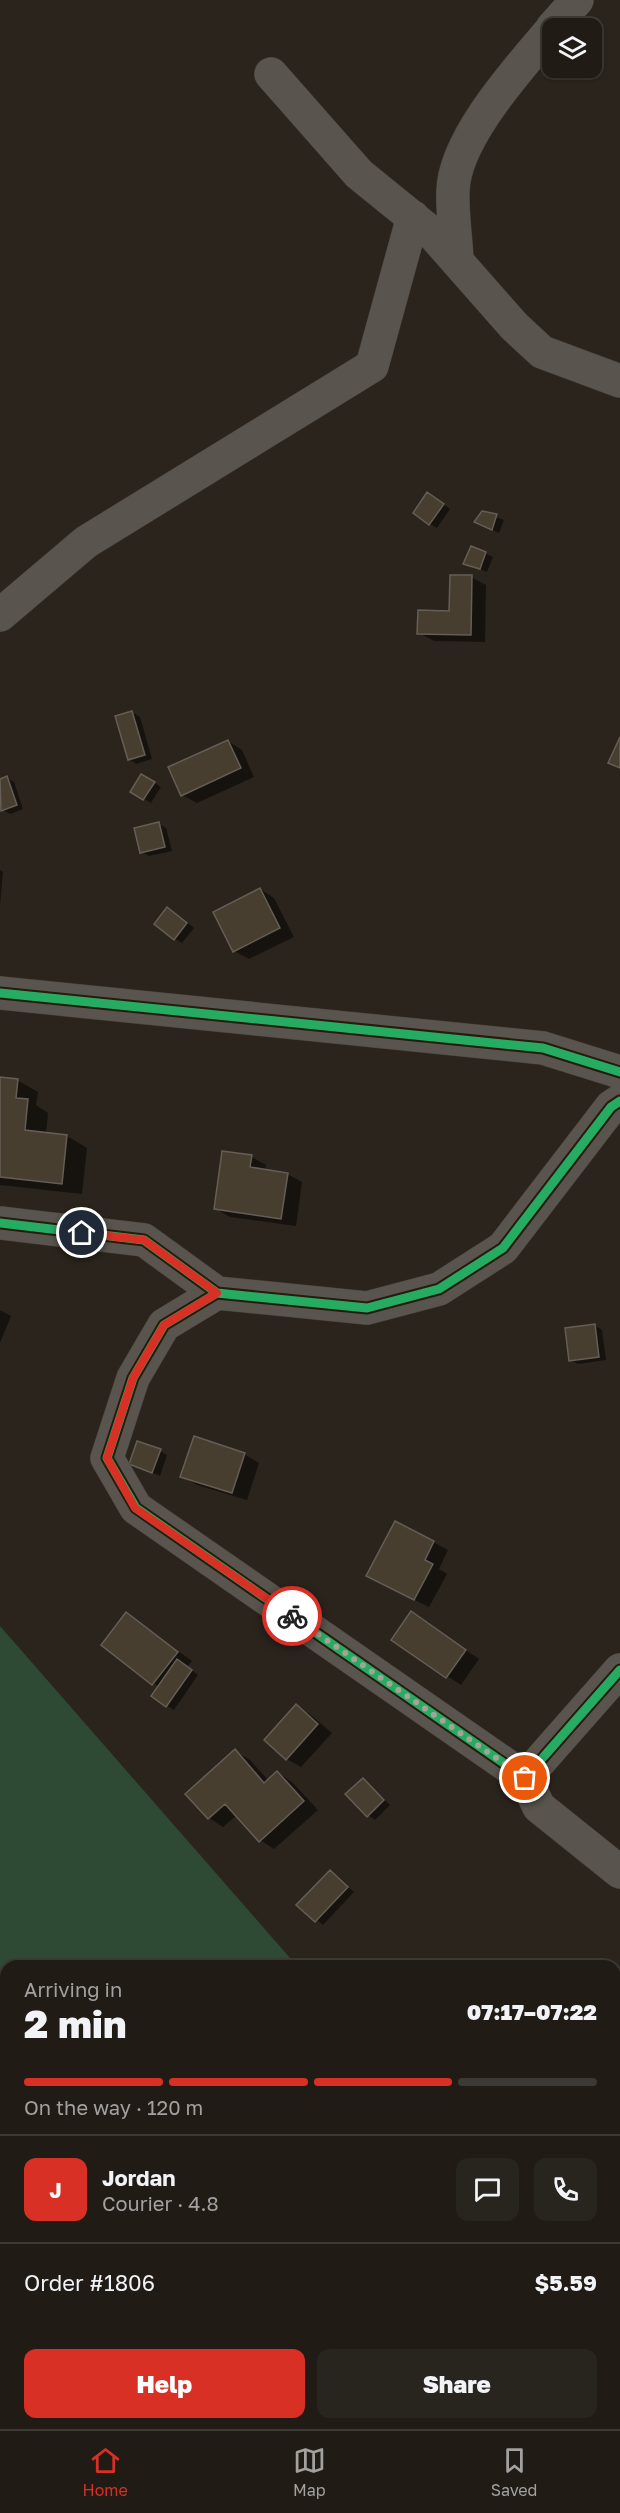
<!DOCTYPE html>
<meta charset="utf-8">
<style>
:root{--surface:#201b15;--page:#28241e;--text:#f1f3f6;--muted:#a2a1a0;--line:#3d3934;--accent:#d93025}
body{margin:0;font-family:"Golos Text",sans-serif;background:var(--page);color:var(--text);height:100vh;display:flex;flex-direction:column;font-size:22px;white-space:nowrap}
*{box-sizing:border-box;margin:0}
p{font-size:20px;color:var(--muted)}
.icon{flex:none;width:33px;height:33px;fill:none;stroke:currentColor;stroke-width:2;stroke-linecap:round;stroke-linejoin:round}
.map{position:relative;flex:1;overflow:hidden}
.panel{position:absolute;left:0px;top:1960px;width:621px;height:470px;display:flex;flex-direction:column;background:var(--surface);border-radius:18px 18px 0 0;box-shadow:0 2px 4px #0004,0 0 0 2px var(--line)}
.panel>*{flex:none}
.tools{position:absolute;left:542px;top:18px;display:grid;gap:12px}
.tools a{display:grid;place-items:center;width:60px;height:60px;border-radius:12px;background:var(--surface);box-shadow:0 2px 4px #0004,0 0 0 2px var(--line);font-size:30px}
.pin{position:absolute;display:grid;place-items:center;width:51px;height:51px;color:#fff;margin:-26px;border:3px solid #fff;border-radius:50%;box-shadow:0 2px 6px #0007}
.courier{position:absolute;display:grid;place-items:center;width:60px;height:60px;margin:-30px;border:4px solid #d93025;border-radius:50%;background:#fff;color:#222;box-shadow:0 2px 8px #0007}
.head em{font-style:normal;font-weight:800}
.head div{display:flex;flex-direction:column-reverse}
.head{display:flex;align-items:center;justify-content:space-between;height:102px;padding:0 24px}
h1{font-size:39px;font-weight:800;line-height:45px}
.bar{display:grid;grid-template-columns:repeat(4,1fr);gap:9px 6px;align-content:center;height:72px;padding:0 24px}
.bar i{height:8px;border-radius:4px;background:var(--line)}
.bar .selected{background:var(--accent)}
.bar p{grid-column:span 4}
.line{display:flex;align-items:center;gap:15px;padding:0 24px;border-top:2px solid var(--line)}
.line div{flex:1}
.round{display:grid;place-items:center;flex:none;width:63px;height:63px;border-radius:12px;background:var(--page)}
.action{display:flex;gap:12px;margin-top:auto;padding:12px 24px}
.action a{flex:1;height:69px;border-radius:12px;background:var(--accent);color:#fff;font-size:24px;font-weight:800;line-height:69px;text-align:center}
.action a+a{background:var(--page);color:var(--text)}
.menu{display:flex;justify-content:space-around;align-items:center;height:84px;border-top:2px solid var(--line);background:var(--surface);font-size:16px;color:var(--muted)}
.menu a{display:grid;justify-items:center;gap:3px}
.menu .selected{color:var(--accent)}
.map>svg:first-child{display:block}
</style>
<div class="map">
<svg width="620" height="2429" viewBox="0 0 620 2429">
<rect width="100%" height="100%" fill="#2a241c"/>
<path fill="#2f4a34" d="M 0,1626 L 297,1966 L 6,1966 L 6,2424 L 436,2424 L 437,2429 L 0,2429 Z"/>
<path fill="#0007" d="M 435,498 L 450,509 L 437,528 L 430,524 Z
M 482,512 L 504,520 L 499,533 L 483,526 Z
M 485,553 L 493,557 L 487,572 L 465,563 Z
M 471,577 L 486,585 L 485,642 L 434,641 L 419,633 L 451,613 Z
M 132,712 L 140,717 L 152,759 L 136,764 L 129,759 Z
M 228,741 L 242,750 L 254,777 L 197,803 L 182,795 Z
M 142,776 L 161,787 L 151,803 L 132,791 Z
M 7,778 L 14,782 L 23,809 L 10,814 L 3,810 L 0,802 L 0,781 Z
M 159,824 L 166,828 L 172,851 L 149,856 L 141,852 Z
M 0,870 L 3,872 L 0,906 Z
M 260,889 L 274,898 L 294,937 L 249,959 L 234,951 Z
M 175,913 L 194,928 L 182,943 L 175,939 Z
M 0,1078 L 17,1080 L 38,1092 L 36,1105 L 48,1113 L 46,1134 L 67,1136 L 87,1148 L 82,1194 L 0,1185 Z
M 224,1153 L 252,1157 L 266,1165 L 265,1171 L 287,1174 L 302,1182 L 296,1226 L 230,1217 L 216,1209 Z
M 0,1310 L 11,1316 L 0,1343 Z
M 594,1325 L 602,1330 L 606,1360 L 578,1364 L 571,1360 Z
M 160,1451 L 167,1455 L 160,1476 L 130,1464 Z
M 244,1454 L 259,1463 L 247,1500 L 197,1485 L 182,1476 Z
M 433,1542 L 448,1550 L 439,1569 L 447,1574 L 429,1607 L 383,1584 Z
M 411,1613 L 479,1659 L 461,1685 L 447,1676 Z
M 127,1614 L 192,1661 L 187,1667 L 198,1675 L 174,1710 L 167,1706 L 159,1687 L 103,1645 Z
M 297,1706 L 311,1715 L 332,1733 L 301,1767 L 287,1759 Z
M 235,1751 L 250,1760 L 269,1781 L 278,1773 L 292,1782 L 318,1810 L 274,1849 L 260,1840 L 237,1815 L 223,1827 L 209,1818 Z
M 363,1780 L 390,1805 L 375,1820 L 368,1815 Z
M 330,1872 L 354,1892 L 323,1925 L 299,1905 Z
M 615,2104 L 619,2107 L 615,2118 Z
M 615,2122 L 620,2125 L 620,2147 L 615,2160 Z"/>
<path fill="#483e2f" stroke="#645e57" stroke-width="1.5" d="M 427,492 L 444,504 L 429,525 L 413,513 Z
M 482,511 L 497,514 L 492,530 L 474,522 Z
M 471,546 L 486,552 L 480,569 L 463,564 Z
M 450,575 L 472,575 L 471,635 L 417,634 L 418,610 L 449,611 Z
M 132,711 L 145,755 L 128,760 L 115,716 Z
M 620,737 L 620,768 L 608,763 Z
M 228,740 L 241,768 L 181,796 L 168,767 Z
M 141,774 L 155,782 L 143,800 L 130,792 Z
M 7,776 L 17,805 L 1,811 L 0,779 Z
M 159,822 L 165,847 L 140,853 L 134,828 Z
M 260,888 L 280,928 L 233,952 L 213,912 Z
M 167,907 L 187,923 L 174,940 L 154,924 Z
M 0,1077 L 18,1079 L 16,1098 L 28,1099 L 25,1130 L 67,1135 L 62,1184 L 0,1177 Z
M 222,1151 L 252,1155 L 250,1167 L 288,1173 L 281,1219 L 214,1209 Z
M 595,1324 L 599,1357 L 569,1361 L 565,1328 Z
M 194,1436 L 245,1453 L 232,1493 L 180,1477 Z
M 137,1441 L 161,1449 L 152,1473 L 129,1464 Z
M 395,1521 L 434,1541 L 425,1560 L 433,1564 L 414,1600 L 366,1576 Z
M 411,1611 L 466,1650 L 446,1678 L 391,1640 Z
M 126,1612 L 178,1652 L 152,1685 L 101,1645 Z
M 177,1659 L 192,1670 L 166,1707 L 151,1696 Z
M 296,1704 L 318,1724 L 286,1760 L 264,1740 Z
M 235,1749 L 264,1783 L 277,1771 L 304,1801 L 259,1842 L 225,1804 L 208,1819 L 185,1794 Z
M 363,1778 L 384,1800 L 367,1817 L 345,1794 Z
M 330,1870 L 348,1887 L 315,1922 L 296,1905 Z"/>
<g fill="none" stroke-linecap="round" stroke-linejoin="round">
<g stroke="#46403a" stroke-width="34">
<path id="minor" d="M 552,28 L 577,0
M 271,74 L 359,174 L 433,234 L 514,326 L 542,352 L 620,381
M 457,260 C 456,237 452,214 453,191 C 454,139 519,68 552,29
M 0,615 L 86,542 L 372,366 L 413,217
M 0,993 L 543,1048 L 620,1072
M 0,1223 L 144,1240 L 217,1293 L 367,1308 L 439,1289 L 503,1248 L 611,1107 L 620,1101
M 217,1293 L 164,1325 L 133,1378 L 107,1458 L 136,1508 L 525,1778 L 620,1670
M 525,1778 L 539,1807 L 620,1872"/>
</g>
<use href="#minor" stroke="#59544d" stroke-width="33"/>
<g stroke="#261b0c" stroke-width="13">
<path id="cycleway" d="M 0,993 L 543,1048 L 620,1072
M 0,1223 L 144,1240 L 217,1293 L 367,1308 L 439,1289 L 503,1248 L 611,1107 L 620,1101
M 217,1293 L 164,1325 L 133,1378 L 107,1458 L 136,1508 L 525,1778 L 620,1670"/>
</g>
<use href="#cycleway" stroke="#26ab63" stroke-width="9"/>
</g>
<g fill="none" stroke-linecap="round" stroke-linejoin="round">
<path stroke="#a8a198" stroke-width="6" stroke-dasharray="0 10.8" d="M 292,1616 L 525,1778"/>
<path stroke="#d93025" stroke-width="8" d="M 82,1233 L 144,1240 L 217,1293 L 164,1325 L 133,1378 L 107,1458 L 135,1508 L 292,1616"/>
</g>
</svg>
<div class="tools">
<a><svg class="icon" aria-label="layers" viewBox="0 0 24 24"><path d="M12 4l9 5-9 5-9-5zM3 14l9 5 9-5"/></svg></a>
</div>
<div class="pin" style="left:525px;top:1778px;background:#ea580c"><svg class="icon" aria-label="bag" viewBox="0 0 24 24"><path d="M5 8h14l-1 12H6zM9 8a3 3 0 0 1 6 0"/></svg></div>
<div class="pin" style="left:82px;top:1233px;background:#1f2937"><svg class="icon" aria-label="home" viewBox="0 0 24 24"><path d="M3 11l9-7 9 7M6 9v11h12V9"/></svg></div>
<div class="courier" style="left:292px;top:1616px"><svg class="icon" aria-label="bike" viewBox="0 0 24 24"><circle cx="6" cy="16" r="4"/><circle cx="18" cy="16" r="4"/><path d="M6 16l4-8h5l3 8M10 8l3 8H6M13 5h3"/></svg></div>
<section class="panel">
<div class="head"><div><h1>2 min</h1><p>Arriving in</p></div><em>07:17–07:22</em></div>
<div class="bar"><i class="selected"></i><i class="selected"></i><i class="selected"></i><i></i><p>On the way · 120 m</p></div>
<div class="line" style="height:108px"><b class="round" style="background:var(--accent);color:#fff">J</b><div><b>Jordan</b><p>Courier · 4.8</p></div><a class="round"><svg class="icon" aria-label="chat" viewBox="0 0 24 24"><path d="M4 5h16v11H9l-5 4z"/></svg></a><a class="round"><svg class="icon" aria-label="phone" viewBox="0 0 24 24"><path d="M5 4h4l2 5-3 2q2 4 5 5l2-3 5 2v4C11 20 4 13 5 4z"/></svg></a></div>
<div class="line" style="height:78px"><div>Order #1806</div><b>$5.59</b></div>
<div class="action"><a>Help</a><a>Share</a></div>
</section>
</div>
<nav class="menu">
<a class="selected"><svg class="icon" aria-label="home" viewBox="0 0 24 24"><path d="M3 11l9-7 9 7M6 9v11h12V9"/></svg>Home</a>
<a><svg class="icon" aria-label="map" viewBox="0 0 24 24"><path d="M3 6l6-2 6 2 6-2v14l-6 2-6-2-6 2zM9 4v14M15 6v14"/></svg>Map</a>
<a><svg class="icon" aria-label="saved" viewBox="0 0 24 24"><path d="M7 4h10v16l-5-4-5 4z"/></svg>Saved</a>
</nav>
